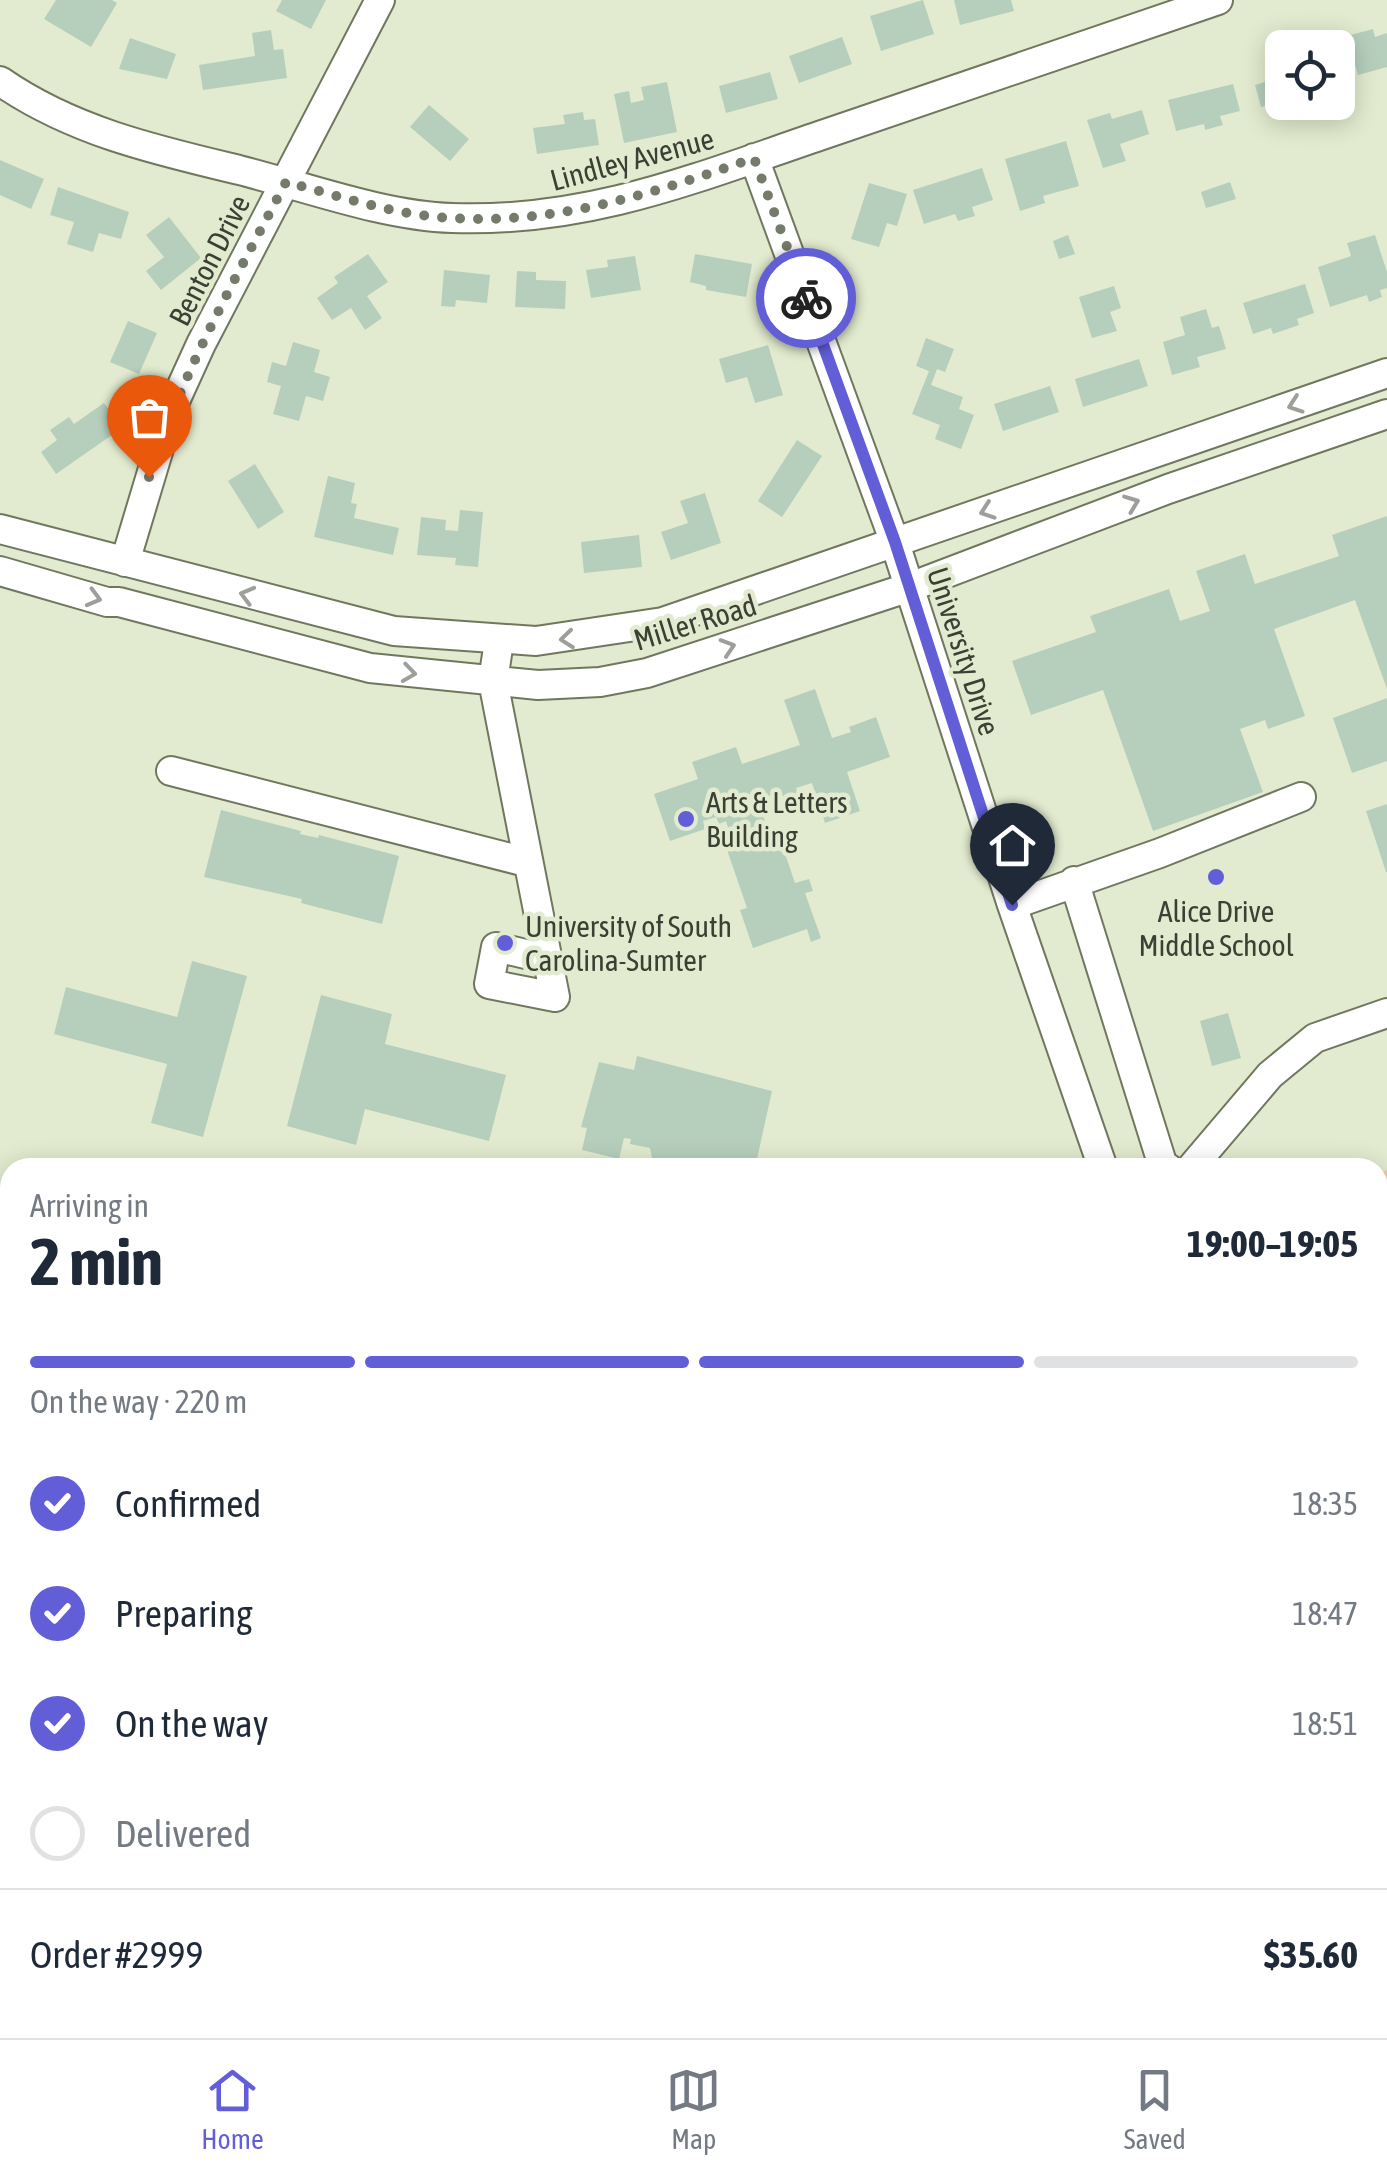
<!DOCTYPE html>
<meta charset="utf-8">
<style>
:root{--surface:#fff;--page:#f6f6f7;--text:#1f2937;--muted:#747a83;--line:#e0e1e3;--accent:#615ed7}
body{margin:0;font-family:"Asap Condensed",sans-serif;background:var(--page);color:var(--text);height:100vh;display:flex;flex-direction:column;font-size:38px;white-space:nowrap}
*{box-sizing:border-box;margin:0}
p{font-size:32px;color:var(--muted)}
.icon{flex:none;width:55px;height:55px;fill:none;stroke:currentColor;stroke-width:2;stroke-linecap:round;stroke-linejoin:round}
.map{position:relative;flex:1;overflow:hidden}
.side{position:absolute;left:0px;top:1158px;width:1388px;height:882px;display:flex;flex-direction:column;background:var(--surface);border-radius:30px 30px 0 0;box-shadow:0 5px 25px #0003}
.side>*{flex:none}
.controls{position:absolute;left:1265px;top:30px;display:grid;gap:20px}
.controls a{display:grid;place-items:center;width:90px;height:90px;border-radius:15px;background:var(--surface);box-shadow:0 5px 25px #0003;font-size:50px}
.pin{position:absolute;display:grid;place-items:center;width:85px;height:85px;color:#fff;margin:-102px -42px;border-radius:50% 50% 50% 0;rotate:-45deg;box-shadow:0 0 10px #0007}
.pin .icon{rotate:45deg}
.courier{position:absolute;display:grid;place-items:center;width:100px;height:100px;margin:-50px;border:8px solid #615ed7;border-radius:50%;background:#fff;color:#222;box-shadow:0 2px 12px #0007}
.overview em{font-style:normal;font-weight:700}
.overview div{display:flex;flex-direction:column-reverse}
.overview{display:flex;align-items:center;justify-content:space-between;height:170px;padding:0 30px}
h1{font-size:65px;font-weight:700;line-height:75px}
.bar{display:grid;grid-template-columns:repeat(4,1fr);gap:15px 10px;align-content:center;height:120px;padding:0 30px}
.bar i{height:12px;border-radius:8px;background:var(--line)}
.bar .selected{background:var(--accent)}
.bar p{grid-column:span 4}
.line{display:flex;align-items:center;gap:25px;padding:0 30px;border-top:2px solid var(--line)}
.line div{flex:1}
ol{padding:0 30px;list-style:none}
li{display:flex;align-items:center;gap:30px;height:110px}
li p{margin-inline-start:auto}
li .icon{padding:10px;border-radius:50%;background:var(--accent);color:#fff;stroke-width:4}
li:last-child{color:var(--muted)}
li i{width:55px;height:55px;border:5px solid var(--line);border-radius:50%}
.tabs{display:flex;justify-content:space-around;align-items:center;height:140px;border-top:2px solid var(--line);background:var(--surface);font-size:28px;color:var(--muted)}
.tabs a{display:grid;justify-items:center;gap:5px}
.tabs .selected{color:var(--accent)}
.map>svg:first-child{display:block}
</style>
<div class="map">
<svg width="1387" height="2038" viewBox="0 0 1387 2038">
<rect width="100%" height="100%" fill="#e2ebcf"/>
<path fill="#f4ceb3" d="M 1387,1170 L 1387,1323 L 1378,1326 L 1378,1173 Z
M 477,2030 L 750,2030 L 750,2038 L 453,2038 Z
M 1049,2030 L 1096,2030 L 1105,2038 L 932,2038 Z"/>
<path fill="#b6cfbc" d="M 56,0 L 112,0 L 117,3 L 91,47 L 44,19 Z
M 282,0 L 326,0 L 311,29 L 276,11 Z
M 923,0 L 934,34 L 881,51 L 870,16 Z
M 954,0 L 1011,0 L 1014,11 L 960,25 Z
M 1373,29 L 1375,37 L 1387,33 L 1387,67 L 1358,75 L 1347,36 Z
M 271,30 L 274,50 L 283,49 L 287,78 L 203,90 L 199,65 L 255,56 L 252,33 Z
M 842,37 L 852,64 L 799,83 L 789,56 Z
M 130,38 L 176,54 L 167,79 L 119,69 Z
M 770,72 L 778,99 L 726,113 L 719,86 Z
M 1282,77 L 1282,102 L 1261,107 L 1255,85 Z
M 667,82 L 677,132 L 624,143 L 614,94 L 629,91 L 631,103 L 644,100 L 641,87 Z
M 1233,84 L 1240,111 L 1220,116 L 1223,125 L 1205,130 L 1204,124 L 1176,131 L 1168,100 Z
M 429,105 L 469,139 L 450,161 L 410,127 Z
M 1142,110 L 1149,134 L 1120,144 L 1126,161 L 1103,168 L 1087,120 L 1110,113 L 1112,119 Z
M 583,112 L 584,120 L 595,119 L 599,145 L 537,154 L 533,128 L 565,124 L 563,115 Z
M 1066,141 L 1079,186 L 1043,196 L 1045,203 L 1020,211 L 1005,159 Z
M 0,160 L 44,179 L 31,209 L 0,195 Z
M 982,168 L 993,200 L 972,207 L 975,216 L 958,221 L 955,214 L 924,224 L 913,190 Z
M 1230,182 L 1236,199 L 1206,208 L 1201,192 Z
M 869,183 L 907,194 L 897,226 L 887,223 L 879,247 L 851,239 Z
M 58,187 L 129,212 L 121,239 L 99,233 L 93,252 L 67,244 L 74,222 L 50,215 Z
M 169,217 L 201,258 L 161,290 L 146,271 L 164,257 L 146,235 Z
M 1068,235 L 1075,254 L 1059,259 L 1053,241 Z
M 1375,235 L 1387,272 L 1387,288 L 1380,290 L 1382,297 L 1369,302 L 1367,295 L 1330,307 L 1318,267 L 1351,256 L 1347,243 Z
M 368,254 L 388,282 L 367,296 L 382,318 L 365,330 L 351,308 L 332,320 L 317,298 L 338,283 L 334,277 Z
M 695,254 L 752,264 L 746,297 L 706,290 L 706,286 L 690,282 Z
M 635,256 L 641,290 L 591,298 L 586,270 L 608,267 L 607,260 Z
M 444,270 L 490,275 L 487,303 L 456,300 L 455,307 L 441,306 Z
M 517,271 L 536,272 L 536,280 L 566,281 L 565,309 L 515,307 Z
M 1305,284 L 1314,313 L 1297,319 L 1299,325 L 1273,334 L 1271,328 L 1253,334 L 1243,303 Z
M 1114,286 L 1121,308 L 1110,312 L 1117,331 L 1092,338 L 1079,297 Z
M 1206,309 L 1212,328 L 1219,326 L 1226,349 L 1197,357 L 1200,367 L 1172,375 L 1163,342 L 1185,335 L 1180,317 Z
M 128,321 L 157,333 L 139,374 L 110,362 Z
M 926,338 L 954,349 L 945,372 L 937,369 L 931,385 L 963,397 L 959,409 L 974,415 L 961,449 L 935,439 L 940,425 L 912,414 L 929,371 L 916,366 Z
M 293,342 L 320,350 L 314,372 L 330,377 L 323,401 L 306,396 L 299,421 L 273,414 L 281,386 L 267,382 L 272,362 L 286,366 Z
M 768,345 L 783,395 L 755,403 L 747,377 L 726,383 L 719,359 Z
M 1139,359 L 1148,386 L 1083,407 L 1075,379 Z
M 1050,386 L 1059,412 L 1003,431 L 994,404 Z
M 104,403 L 122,428 L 56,474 L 41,452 L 57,440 L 50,430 L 69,417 L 74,424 Z
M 797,440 L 822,456 L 782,517 L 758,501 Z
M 255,464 L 284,512 L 258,529 L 228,481 Z
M 328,476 L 355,483 L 351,503 L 357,504 L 354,518 L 399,528 L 393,555 L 314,537 Z
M 705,493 L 721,543 L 671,560 L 661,532 L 688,523 L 680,501 Z
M 460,510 L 483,512 L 478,567 L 455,565 L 456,558 L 417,555 L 421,517 L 446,520 L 445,530 L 458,531 Z
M 1387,516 L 1387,689 L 1355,600 L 1274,629 L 1305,716 L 1268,729 L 1265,720 L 1240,729 L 1263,792 L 1153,831 L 1103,690 L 1031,715 L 1012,661 L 1096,632 L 1090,616 L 1169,589 L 1180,621 L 1210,611 L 1196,571 L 1245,554 L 1255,584 L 1339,556 L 1332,535 Z
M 639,535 L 642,567 L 584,573 L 581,542 Z
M 815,689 L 832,738 L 851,732 L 849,727 L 876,717 L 890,757 L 847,772 L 860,811 L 825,823 L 812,783 L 796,788 L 802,806 L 788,811 L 782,793 L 767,797 L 770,807 L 761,810 L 768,830 L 776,827 L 795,883 L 809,879 L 813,891 L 805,893 L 821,938 L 811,942 L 807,929 L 753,948 L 740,910 L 747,908 L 724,841 L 731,838 L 726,821 L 719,824 L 716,817 L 703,821 L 705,829 L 670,841 L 654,794 L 698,779 L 692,762 L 736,747 L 742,764 L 800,745 L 784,700 Z
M 1387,698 L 1387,761 L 1352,773 L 1333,718 Z
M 1387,804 L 1387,872 L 1386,872 L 1366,811 Z
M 221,810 L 301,831 L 300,834 L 318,838 L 319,835 L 399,856 L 382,924 L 301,903 L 302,899 L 204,877 Z
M 192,961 L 247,976 L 203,1137 L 151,1123 L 167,1064 L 54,1034 L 66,987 L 177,1017 Z
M 321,995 L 392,1014 L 385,1044 L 506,1075 L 489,1141 L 365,1109 L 356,1145 L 287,1126 Z
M 1228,1013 L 1241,1058 L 1212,1066 L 1200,1021 Z
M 637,1056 L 772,1091 L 755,1168 L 654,1168 L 650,1148 L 630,1144 L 631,1139 L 624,1138 L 619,1159 L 582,1150 L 587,1128 L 581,1127 L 599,1062 L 634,1070 Z
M 48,2030 L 143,2030 L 128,2038 L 52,2038 Z"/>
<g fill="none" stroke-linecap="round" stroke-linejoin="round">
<g stroke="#70775f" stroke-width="32">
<path id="minor" d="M 0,81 C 72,131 155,150 239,170 C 306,187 384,216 452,218 C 589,223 698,177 825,134 C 956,90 1087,45 1218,0
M 754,158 L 895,543 L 1012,905 L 1103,1168
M 0,529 L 394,631 L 536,641 L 663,622 L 1387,373
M 125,562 L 170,412 L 201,344 L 380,0
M 0,571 L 107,602 L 119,602 L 370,668 L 538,685 L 600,682 L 647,673 L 910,587 L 1168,489 L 1387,414
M 499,641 L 493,681 L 555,997 L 489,984 L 496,947 L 547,959
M 171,771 L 526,862
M 1074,881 L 1163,1166 L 1168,1168
M 1012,905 L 1160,853 L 1301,797
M 1191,1168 L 1270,1075 L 1315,1038 L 1387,1013
M 0,1348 L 10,1348
M 1378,1930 L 1387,1935
M 175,2030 L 179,2038
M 345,2030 L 349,2038
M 413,2038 L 434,2030"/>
</g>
<use href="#minor" stroke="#fff" stroke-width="28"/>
</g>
<defs><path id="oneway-chevron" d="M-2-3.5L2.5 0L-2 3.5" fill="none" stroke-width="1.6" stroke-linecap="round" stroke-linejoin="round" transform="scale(2.5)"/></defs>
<g stroke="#9d9f9a">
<use href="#oneway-chevron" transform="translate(1295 405) rotate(161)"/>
<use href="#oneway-chevron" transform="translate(1132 503) rotate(-21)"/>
<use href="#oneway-chevron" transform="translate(987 511) rotate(161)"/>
<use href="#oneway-chevron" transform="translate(247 595) rotate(-165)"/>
<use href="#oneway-chevron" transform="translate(94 598) rotate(15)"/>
<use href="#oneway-chevron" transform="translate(567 639) rotate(174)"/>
<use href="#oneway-chevron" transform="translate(728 647) rotate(-18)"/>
<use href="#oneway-chevron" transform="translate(409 673) rotate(8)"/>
</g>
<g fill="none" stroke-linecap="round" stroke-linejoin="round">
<path stroke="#757b6a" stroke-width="10" stroke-dasharray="0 18" d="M 149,477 C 182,373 235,279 286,182 C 339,196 395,215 450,218 C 557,225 655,193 754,158 L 806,298"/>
<path stroke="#615ed7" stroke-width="12" d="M 806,298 L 895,542 L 1012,905"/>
</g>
<g fill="#615ed7" stroke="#e2ebcf" stroke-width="4">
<circle cx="686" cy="819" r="10"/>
<circle cx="1216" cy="877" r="10"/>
<circle cx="505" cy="943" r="10"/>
</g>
<g text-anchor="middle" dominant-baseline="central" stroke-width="9" stroke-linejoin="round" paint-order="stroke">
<g font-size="30" fill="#3b3f34" stroke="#e2ebcf">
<text transform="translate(632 159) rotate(-15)">Lindley Avenue</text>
<text transform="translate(209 260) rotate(-63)">Benton Drive</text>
<text transform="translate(695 622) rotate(-17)">Miller Road</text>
<text transform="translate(964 651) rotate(72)">University Drive</text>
</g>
<g font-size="30" fill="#3b3f34" stroke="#e2ebcf" text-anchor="start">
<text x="706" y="802">Arts &amp; Letters<tspan x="706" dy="34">Building</tspan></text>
<text x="1216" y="911" text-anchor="middle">Alice Drive<tspan x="1216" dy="34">Middle School</tspan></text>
<text x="525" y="926">University of South<tspan x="525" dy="34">Carolina-Sumter</tspan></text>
</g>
</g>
</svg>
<div class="controls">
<a><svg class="icon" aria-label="locate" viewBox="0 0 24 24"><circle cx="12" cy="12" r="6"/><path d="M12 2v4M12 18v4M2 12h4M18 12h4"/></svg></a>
</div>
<div class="pin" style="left:149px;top:477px;background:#ea580c"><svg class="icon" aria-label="bag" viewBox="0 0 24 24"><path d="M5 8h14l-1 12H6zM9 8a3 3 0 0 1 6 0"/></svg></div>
<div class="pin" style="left:1012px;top:905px;background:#1f2937"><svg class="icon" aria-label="home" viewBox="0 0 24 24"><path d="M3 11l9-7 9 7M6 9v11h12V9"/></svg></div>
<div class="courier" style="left:806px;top:298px"><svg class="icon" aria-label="bike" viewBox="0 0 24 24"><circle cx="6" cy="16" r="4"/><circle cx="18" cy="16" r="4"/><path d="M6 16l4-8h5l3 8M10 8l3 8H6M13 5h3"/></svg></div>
<section class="side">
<div class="overview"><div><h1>2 min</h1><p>Arriving in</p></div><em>19:00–19:05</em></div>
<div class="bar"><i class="selected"></i><i class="selected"></i><i class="selected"></i><i></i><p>On the way · 220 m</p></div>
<ol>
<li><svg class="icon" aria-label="check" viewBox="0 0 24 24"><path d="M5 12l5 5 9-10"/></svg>Confirmed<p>18:35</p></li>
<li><svg class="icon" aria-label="check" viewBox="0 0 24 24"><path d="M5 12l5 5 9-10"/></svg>Preparing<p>18:47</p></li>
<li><svg class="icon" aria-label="check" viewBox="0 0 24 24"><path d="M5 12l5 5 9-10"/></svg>On the way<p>18:51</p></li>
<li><i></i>Delivered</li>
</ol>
<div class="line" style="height:130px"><div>Order #2999</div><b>$35.60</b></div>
</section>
</div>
<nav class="tabs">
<a class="selected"><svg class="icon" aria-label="home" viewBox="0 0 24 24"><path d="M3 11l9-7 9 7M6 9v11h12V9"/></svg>Home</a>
<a><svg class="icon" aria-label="map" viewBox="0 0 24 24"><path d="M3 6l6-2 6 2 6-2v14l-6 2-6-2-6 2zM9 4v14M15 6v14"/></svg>Map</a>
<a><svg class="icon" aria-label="saved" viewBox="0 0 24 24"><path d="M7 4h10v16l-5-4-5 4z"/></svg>Saved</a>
</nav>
